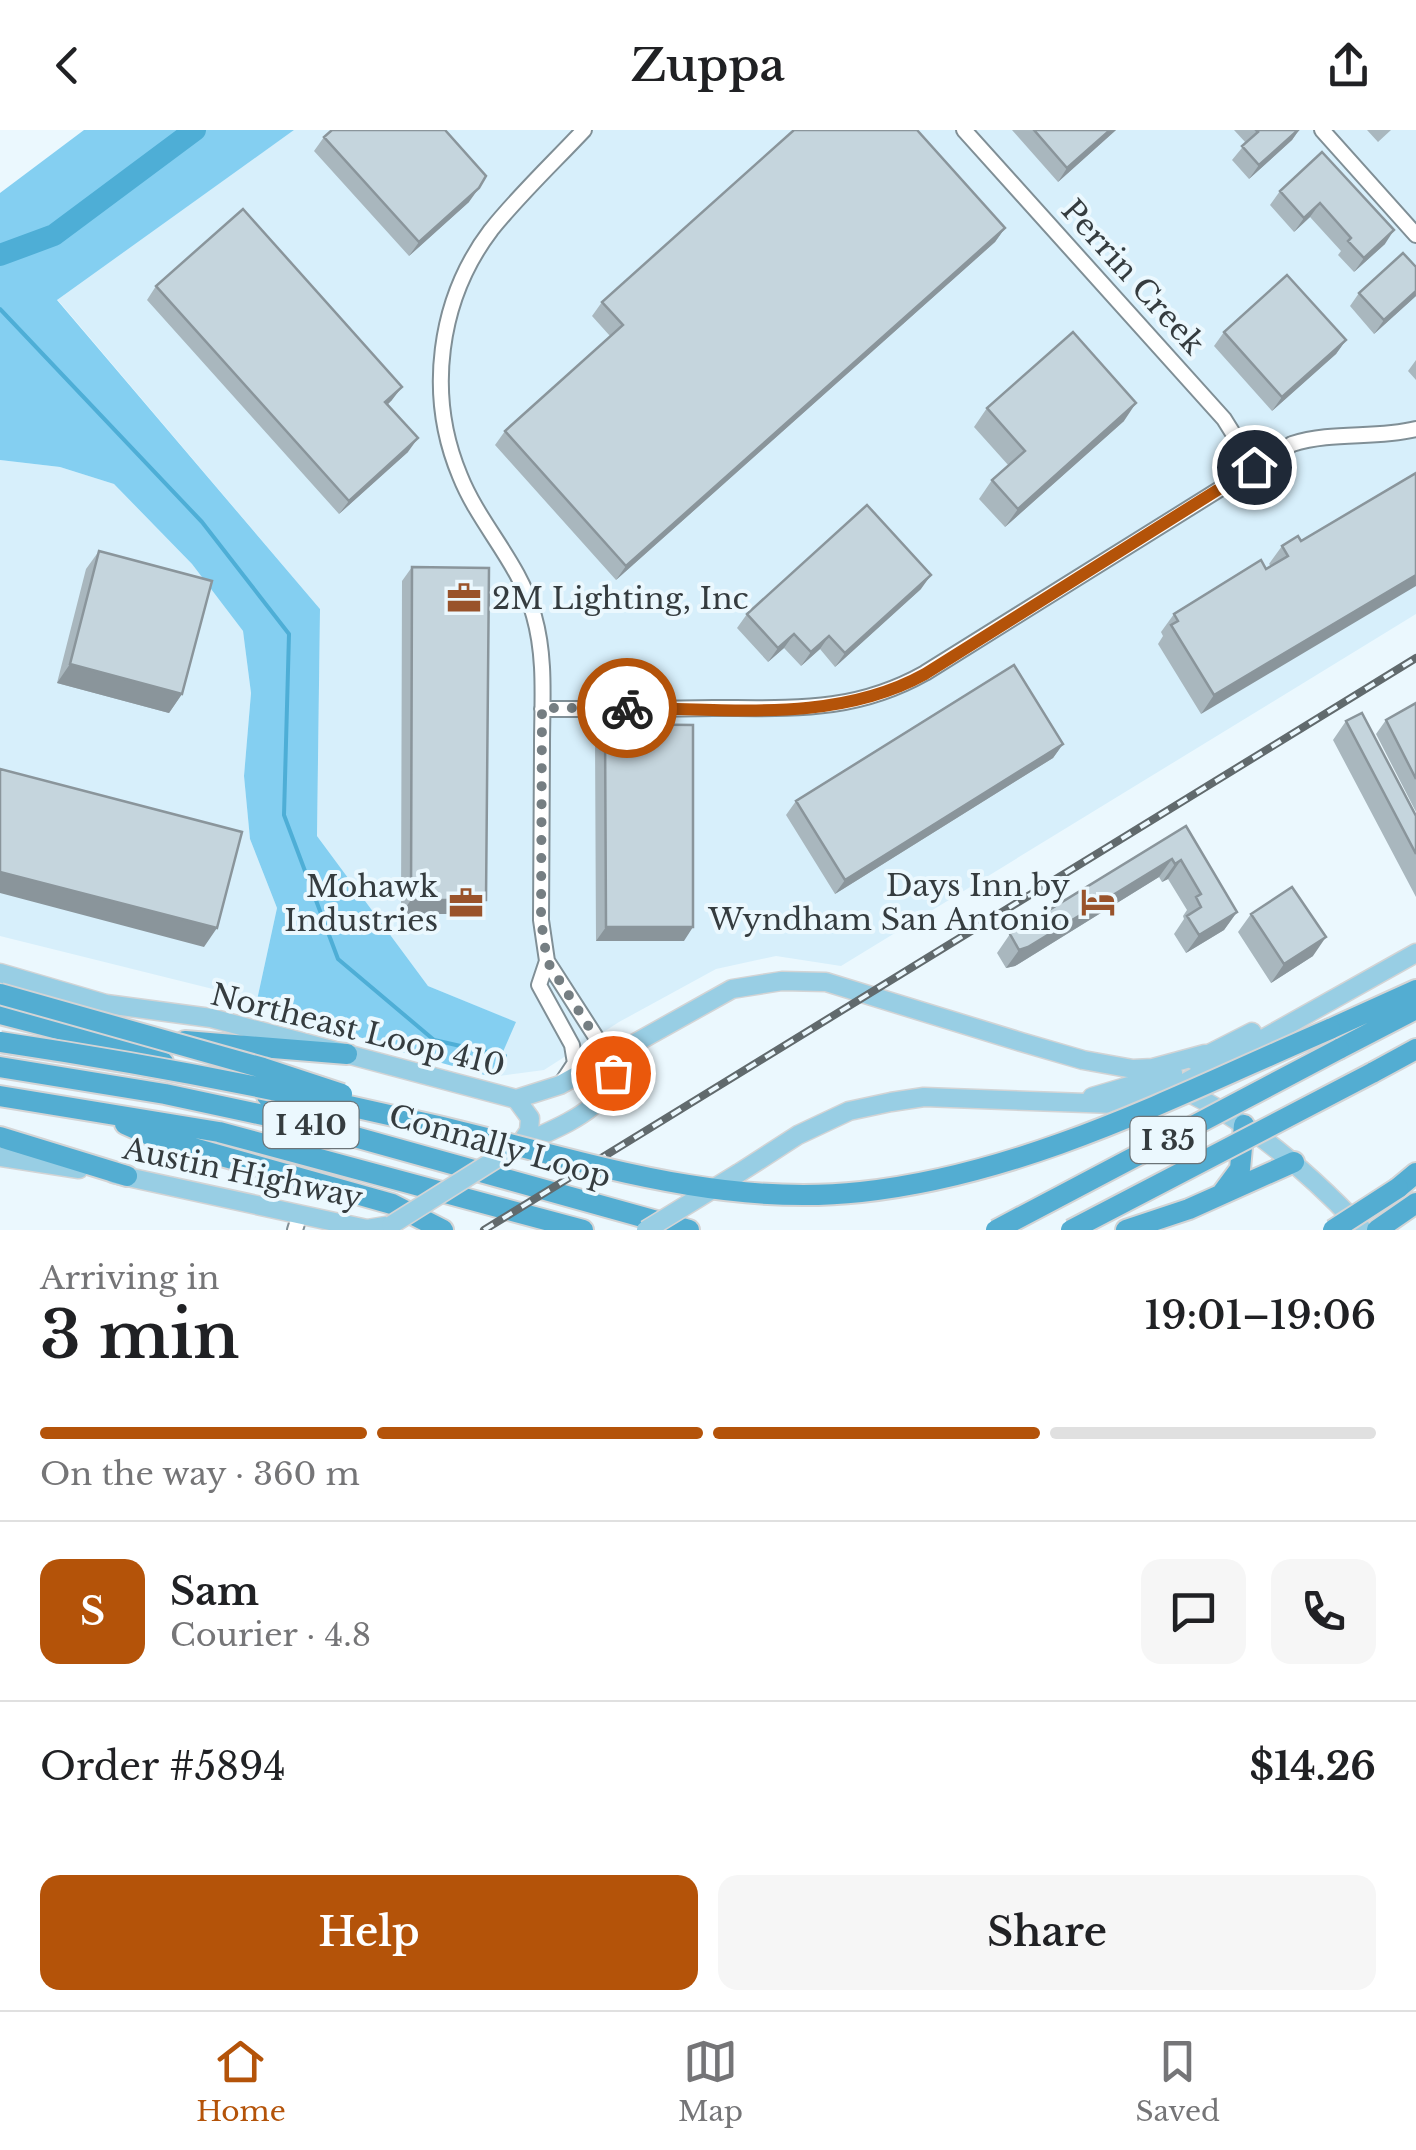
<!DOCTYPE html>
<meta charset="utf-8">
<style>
:root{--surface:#fff;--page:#f6f6f6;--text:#202124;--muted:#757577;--line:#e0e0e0;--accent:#b45309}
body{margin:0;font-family:"Libre Baskerville",serif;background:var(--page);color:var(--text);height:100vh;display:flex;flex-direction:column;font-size:38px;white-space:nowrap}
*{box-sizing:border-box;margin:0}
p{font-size:32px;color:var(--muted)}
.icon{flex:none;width:55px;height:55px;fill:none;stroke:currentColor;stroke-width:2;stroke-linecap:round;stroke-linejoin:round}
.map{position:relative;height:1100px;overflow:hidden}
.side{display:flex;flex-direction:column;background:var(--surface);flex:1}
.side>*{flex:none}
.pin{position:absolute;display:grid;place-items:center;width:85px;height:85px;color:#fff;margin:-42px;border:5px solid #fff;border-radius:50%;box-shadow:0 2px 10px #0007}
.courier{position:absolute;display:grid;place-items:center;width:100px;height:100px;margin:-50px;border:8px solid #b45309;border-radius:50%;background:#fff;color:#222;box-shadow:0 2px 12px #0007}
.head em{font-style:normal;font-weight:600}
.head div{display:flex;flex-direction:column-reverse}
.head{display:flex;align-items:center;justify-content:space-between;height:170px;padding:0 40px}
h1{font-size:65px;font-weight:600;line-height:75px}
.bar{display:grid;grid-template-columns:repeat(4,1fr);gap:15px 10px;align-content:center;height:120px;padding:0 40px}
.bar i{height:12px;border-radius:8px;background:var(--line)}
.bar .selected{background:var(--accent)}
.bar p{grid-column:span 4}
.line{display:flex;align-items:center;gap:25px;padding:0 40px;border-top:2px solid var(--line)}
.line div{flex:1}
.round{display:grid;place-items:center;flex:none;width:105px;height:105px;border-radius:20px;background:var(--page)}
.button{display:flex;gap:20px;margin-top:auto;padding:20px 40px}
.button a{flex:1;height:115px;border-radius:20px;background:var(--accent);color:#fff;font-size:40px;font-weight:600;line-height:115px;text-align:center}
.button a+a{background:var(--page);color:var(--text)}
header{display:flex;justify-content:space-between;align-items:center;height:130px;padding:0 40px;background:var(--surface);font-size:45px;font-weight:600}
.tabs{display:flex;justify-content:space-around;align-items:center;height:140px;border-top:2px solid var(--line);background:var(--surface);font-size:28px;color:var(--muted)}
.tabs a{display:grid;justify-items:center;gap:5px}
.tabs .selected{color:var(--accent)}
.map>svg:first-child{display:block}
</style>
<header><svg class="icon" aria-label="back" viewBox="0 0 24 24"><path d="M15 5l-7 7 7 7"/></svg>Zuppa<svg class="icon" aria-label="share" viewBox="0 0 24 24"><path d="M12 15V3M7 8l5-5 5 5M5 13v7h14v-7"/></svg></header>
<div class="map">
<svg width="1416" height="1100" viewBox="0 0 1416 1100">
<rect width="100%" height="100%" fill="#ebf8fe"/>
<path fill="#d7effb" d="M 294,0 L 1416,0 L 1416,484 L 841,836 L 776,826 L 716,839 L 619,892 L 544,940 L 492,947 L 515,892 L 428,856 L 317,706 L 320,479 L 57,169 Z
M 0,330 L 60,337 L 114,354 L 192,434 L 243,501 L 251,563 L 244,646 L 250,709 L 277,778 L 257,870 L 0,806 Z"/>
<path fill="#84cff1" d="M 84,0 L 294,0 L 57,170 L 320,479 L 317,706 L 428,856 L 516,892 L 492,947 L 395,920 L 257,870 L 277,778 L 250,709 L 244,646 L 251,563 L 243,501 L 192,434 L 114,354 L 60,337 L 0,330 L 0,63 Z"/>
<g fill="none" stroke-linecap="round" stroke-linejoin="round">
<path stroke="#4eaed6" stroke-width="4" d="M 0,179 L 202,392 L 289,504 L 284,685 L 338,829 L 434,910 L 505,926"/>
<path stroke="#4eaed6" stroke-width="22" d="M 0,125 L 54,105 L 195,0"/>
<g stroke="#808f96" stroke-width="18">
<path id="minor" d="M 584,0 C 553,33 519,65 491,100 C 438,170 426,265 460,346 C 480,396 520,433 534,486 C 546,528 542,572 542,615 C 542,673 541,732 541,790 L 547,831 L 610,929
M 964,0 L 1224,289 L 1254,337
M 1322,0 L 1416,105
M 542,579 C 599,579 656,579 713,578 C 792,578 854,583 925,543 L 1292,314 C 1333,301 1375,309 1416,299
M 547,831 L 539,855 L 572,915 L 575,933 L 563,951
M 295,1100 L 300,1084"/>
</g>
<g stroke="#d3d4d5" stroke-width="21">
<path id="major" d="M 0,843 L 106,874 L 211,888 L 516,969 L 560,955 L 732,859 L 782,851 L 826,852 L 1021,912 L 1083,930 L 1133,939 L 1153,938 L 1205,924
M 1195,931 L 1252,902
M 1179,958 C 1250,991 1310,1043 1363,1100
M 1092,967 L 1173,943
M 516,969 L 530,988 L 529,1001 L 518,1017
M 519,1016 C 554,997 621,979 610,929
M 0,1027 L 79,1039
M 739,1043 L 798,1005 L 849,981 L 891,972 L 924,967 L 1114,974 L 1135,971 L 1177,957 L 1416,823
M 114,1044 L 367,1099 L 391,1095"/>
</g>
<g stroke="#d3d4d5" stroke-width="24">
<path id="highway" d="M 0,884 L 74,903 L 163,932
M 1330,899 L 1416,860
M 185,911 L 347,924
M 1339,919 L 1416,879
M 0,937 L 165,964 L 319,997 L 689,1100
M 1372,943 L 1416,919
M 0,966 L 219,1002 L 583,1100
M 267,966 L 344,990
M 125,994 L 154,1007 L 392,1074 L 443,1100
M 0,1007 L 127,1046
M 1398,1058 L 1416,1043
M 1223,1062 L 1240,1039 L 1244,995
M 1126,1100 L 1189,1079 L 1294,1032
M 1377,1100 L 1416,1073"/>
</g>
<use href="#minor" stroke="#fff" stroke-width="14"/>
<use href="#major" stroke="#98cee4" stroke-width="18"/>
<use href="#highway" stroke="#53add2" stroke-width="20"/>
<g stroke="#616a6d" stroke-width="8">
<path id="rail" d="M 484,1100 L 1416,528"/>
</g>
<use href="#rail" stroke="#ebf8fe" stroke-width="4" stroke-dasharray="11" stroke-linecap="butt"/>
<g stroke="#d3d4d5" stroke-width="21" stroke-linecap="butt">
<path id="major-bridge" d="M 391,1095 L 504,1024
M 646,1100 L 739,1043"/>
</g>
<g stroke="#d3d4d5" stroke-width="24" stroke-linecap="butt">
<path id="highway-bridge" d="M 0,864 L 263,938 L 342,964
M 0,912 C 147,934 293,962 438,996 C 577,1029 716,1078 861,1062 C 1028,1044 1179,964 1330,899
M 996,1100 L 1339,919
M 1071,1100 L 1372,943
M 1333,1100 L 1398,1058"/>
</g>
<use href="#major-bridge" stroke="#98cee4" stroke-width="18"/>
<use href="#highway-bridge" stroke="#53add2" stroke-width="20"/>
</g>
<path fill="#a9b7be" d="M 1012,0 L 1116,0 L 1058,52 Z
M 1234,0 L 1299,0 L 1292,10 L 1249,49 L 1232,30 L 1246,13 Z
M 1367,0 L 1391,0 L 1378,12 Z
M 324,7 L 469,72 L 409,126 L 314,21 Z
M 1322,22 L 1385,114 L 1354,142 L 1338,125 L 1341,121 L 1310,87 L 1294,102 L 1270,75 L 1280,61 Z
M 1005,98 L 995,112 L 616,450 L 495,315 L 505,301 L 610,206 L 592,186 L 602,172 Z
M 1416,137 L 1416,166 L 1374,204 L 1350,176 L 1359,163 Z
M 156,156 L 392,270 L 388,274 L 408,322 L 339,384 L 147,170 Z
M 1224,202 L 1346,210 L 1336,224 L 1272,281 L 1214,216 Z
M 1416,230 L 1416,250 L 1408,241 Z
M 987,278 L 1124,291 L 1005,397 L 979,369 L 992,350 L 1009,336 L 974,297 Z
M 1416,343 L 1201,584 L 1158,514 L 1163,506 L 1161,502 L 1174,484 L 1266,439 L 1271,436 L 1269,434 L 1282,416 L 1301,411 Z
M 99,421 L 182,564 L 169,583 L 57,553 L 86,439 Z
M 412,437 L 476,784 L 401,784 L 402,451 Z
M 921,459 L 835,537 L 820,519 L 801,536 L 784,518 L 768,532 L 737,498 L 747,484 Z
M 1416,573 L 1416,682 L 1376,604 L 1386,590 Z
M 1346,591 L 1416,686 L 1416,767 L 1333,610 Z
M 605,594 L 684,811 L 596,811 L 595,608 Z
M 1063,614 L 1053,628 L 835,764 L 786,685 L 796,671 Z
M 1186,696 L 1237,782 L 1224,800 L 1186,823 L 1174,804 L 1184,789 L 1183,786 L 1187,780 L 1168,749 L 1162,752 L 1159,747 L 1015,836 L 1006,838 L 997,823 L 1010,804 Z
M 1251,784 L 1313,826 L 1271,853 L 1238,802 Z"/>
<path fill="#8a959b" d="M 1110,0 L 1116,0 L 1058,52 L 1067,38 Z
M 1298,0 L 1299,0 L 1292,10 L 1249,49 L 1259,35 Z
M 479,58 L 469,72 L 409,126 L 419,112 Z
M 1320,73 L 1310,87 L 1294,102 L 1304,88 Z
M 1005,98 L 995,112 L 616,450 L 626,436 Z
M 1394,100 L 1385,114 L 1354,142 L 1364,128 Z
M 1416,161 L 1416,166 L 1374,204 L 1384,190 Z
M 1346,210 L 1336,224 L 1272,281 L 1282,267 Z
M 402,257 L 392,270 L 376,286 L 385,272 Z
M 1136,273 L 1124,291 L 1005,397 L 1018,379 Z
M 418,308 L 408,322 L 339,384 L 349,371 Z
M 931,445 L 921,459 L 835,537 L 845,523 Z
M 1416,445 L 1416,456 L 1201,584 L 1214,565 Z
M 794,504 L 784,518 L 768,532 L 778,518 Z
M 829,506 L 820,519 L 801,536 L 811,522 Z
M 70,534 L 182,564 L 169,583 L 57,553 Z
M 1063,614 L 1053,628 L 835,764 L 845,750 Z
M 1172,729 L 1159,747 L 1015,836 L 1006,838 L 1019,820 Z
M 1181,730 L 1168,749 L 1162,752 L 1175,734 Z
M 0,742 L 217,798 L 204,817 L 0,763 Z
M 411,770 L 486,770 L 476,784 L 401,784 Z
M 1237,782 L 1224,800 L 1186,823 L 1199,805 Z
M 606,797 L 693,797 L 684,811 L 596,811 Z
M 1326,807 L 1313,826 L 1271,853 L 1284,834 Z"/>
<path fill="#c5d5dd" stroke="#8a959b" stroke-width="2.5" d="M 332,0 L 445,0 L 486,46 L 479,58 L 419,112 L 324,7 Z
M 794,0 L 917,0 L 1005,98 L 626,436 L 505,301 L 623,195 L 602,172 Z
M 1034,0 L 1110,0 L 1067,38 Z
M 1256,0 L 1298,0 L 1259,35 L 1242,16 L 1258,2 Z
M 1322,22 L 1394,100 L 1364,128 L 1348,111 L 1351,108 L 1320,73 L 1304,88 L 1280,61 Z
M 243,79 L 402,257 L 385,272 L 418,308 L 349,371 L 156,156 Z
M 1403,123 L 1416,137 L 1416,161 L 1384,190 L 1359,163 Z
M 1287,145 L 1346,210 L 1282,267 L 1224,202 Z
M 1073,202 L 1136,273 L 1018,379 L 992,350 L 1025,321 L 987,278 Z
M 1416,343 L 1416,445 L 1214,565 L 1171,495 L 1178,491 L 1174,484 L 1261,430 L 1266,439 L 1288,426 L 1282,416 L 1298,406 L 1301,411 Z
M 867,375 L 931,445 L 845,523 L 829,506 L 811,522 L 794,504 L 778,518 L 747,484 Z
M 99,421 L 212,451 L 182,564 L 70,534 Z
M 412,437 L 489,438 L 486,770 L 411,770 Z
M 1014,535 L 1063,614 L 845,750 L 796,671 Z
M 1416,573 L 1416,649 L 1386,590 Z
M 1362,583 L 1416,686 L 1416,724 L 1346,591 Z
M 605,594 L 693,595 L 693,797 L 606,797 Z
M 0,639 L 242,702 L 217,798 L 0,742 Z
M 1186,696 L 1237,782 L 1199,805 L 1187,786 L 1201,777 L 1196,767 L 1201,764 L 1181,730 L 1175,734 L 1172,729 L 1028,817 L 1019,820 L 1010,804 Z
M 1292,757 L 1326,807 L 1284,834 L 1251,784 Z"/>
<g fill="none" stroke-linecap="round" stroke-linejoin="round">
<path stroke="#757e82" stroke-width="10" stroke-dasharray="0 18" d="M 613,943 L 610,930 L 547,831 L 541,790 L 542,578 L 627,578"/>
<path stroke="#b45309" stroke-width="12" d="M 627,578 C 727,578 835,594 925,544 L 1254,337"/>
</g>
<defs>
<g id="office-bare" transform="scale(2.7)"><path d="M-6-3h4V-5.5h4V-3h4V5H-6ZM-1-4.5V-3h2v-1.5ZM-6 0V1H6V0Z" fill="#99532b" stroke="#ebf8fe" stroke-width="2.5" paint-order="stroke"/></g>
<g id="hotel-bare" transform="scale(2.7)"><path d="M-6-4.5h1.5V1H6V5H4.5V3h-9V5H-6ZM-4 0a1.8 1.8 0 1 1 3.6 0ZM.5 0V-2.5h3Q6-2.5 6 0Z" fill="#99532b" stroke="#ebf8fe" stroke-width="2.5" paint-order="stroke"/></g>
</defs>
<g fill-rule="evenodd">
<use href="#office-bare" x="464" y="468"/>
<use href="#hotel-bare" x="1098" y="772"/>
<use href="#office-bare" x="466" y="773"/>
</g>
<g text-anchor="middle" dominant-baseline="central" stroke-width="8" stroke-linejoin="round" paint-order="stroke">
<g fill="#ebf8fe" stroke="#6c7478" stroke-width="2.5">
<rect x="263.5" y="972" width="95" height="46" rx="8"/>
<rect x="1130.5" y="987" width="75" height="46" rx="8"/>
</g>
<g font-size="28" font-weight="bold" fill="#353c3f">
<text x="311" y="995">I 410</text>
<text x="1168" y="1010">I 35</text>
</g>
<g font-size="30" fill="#353c3f" stroke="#ebf8fe">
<text transform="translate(1133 147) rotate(48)">Perrin Creek</text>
<text transform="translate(358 900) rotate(14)">Northeast Loop 410</text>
<text transform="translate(500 1016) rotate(16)">Connally Loop</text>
<text transform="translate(243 1043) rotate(12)">Austin Highway</text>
</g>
<g font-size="30" fill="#353c3f" stroke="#ebf8fe" text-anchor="end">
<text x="492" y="468" text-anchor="start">2M Lighting, Inc</text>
<text x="1070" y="755">Days Inn by<tspan x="1070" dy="34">Wyndham San Antonio</tspan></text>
<text x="438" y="756">Mohawk<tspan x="438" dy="34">Industries</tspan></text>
</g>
</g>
</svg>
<div class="pin" style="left:613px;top:943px;background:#ea580c"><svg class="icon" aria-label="bag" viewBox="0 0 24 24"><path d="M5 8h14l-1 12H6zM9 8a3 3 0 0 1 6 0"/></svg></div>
<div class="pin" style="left:1254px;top:337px;background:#1f2937"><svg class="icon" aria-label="home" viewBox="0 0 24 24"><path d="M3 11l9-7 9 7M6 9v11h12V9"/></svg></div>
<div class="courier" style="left:627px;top:578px"><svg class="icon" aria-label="bike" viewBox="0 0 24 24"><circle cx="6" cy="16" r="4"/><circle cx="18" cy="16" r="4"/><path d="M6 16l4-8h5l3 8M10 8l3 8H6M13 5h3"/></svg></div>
</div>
<section class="side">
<div class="head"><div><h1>3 min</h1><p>Arriving in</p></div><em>19:01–19:06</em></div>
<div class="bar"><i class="selected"></i><i class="selected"></i><i class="selected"></i><i></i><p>On the way · 360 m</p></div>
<div class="line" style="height:180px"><b class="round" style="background:var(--accent);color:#fff">S</b><div><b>Sam</b><p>Courier · 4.8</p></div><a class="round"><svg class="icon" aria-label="chat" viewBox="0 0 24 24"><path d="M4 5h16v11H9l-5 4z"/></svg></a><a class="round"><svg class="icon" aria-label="phone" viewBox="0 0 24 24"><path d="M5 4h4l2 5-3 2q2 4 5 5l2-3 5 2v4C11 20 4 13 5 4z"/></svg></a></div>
<div class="line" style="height:130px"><div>Order #5894</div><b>$14.26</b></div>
<div class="button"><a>Help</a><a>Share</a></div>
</section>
<nav class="tabs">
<a class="selected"><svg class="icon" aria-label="home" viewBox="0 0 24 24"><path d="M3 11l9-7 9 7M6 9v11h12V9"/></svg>Home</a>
<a><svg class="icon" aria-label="map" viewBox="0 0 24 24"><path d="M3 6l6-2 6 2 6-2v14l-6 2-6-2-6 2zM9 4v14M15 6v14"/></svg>Map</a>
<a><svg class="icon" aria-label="saved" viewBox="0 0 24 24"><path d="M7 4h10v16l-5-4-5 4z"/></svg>Saved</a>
</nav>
